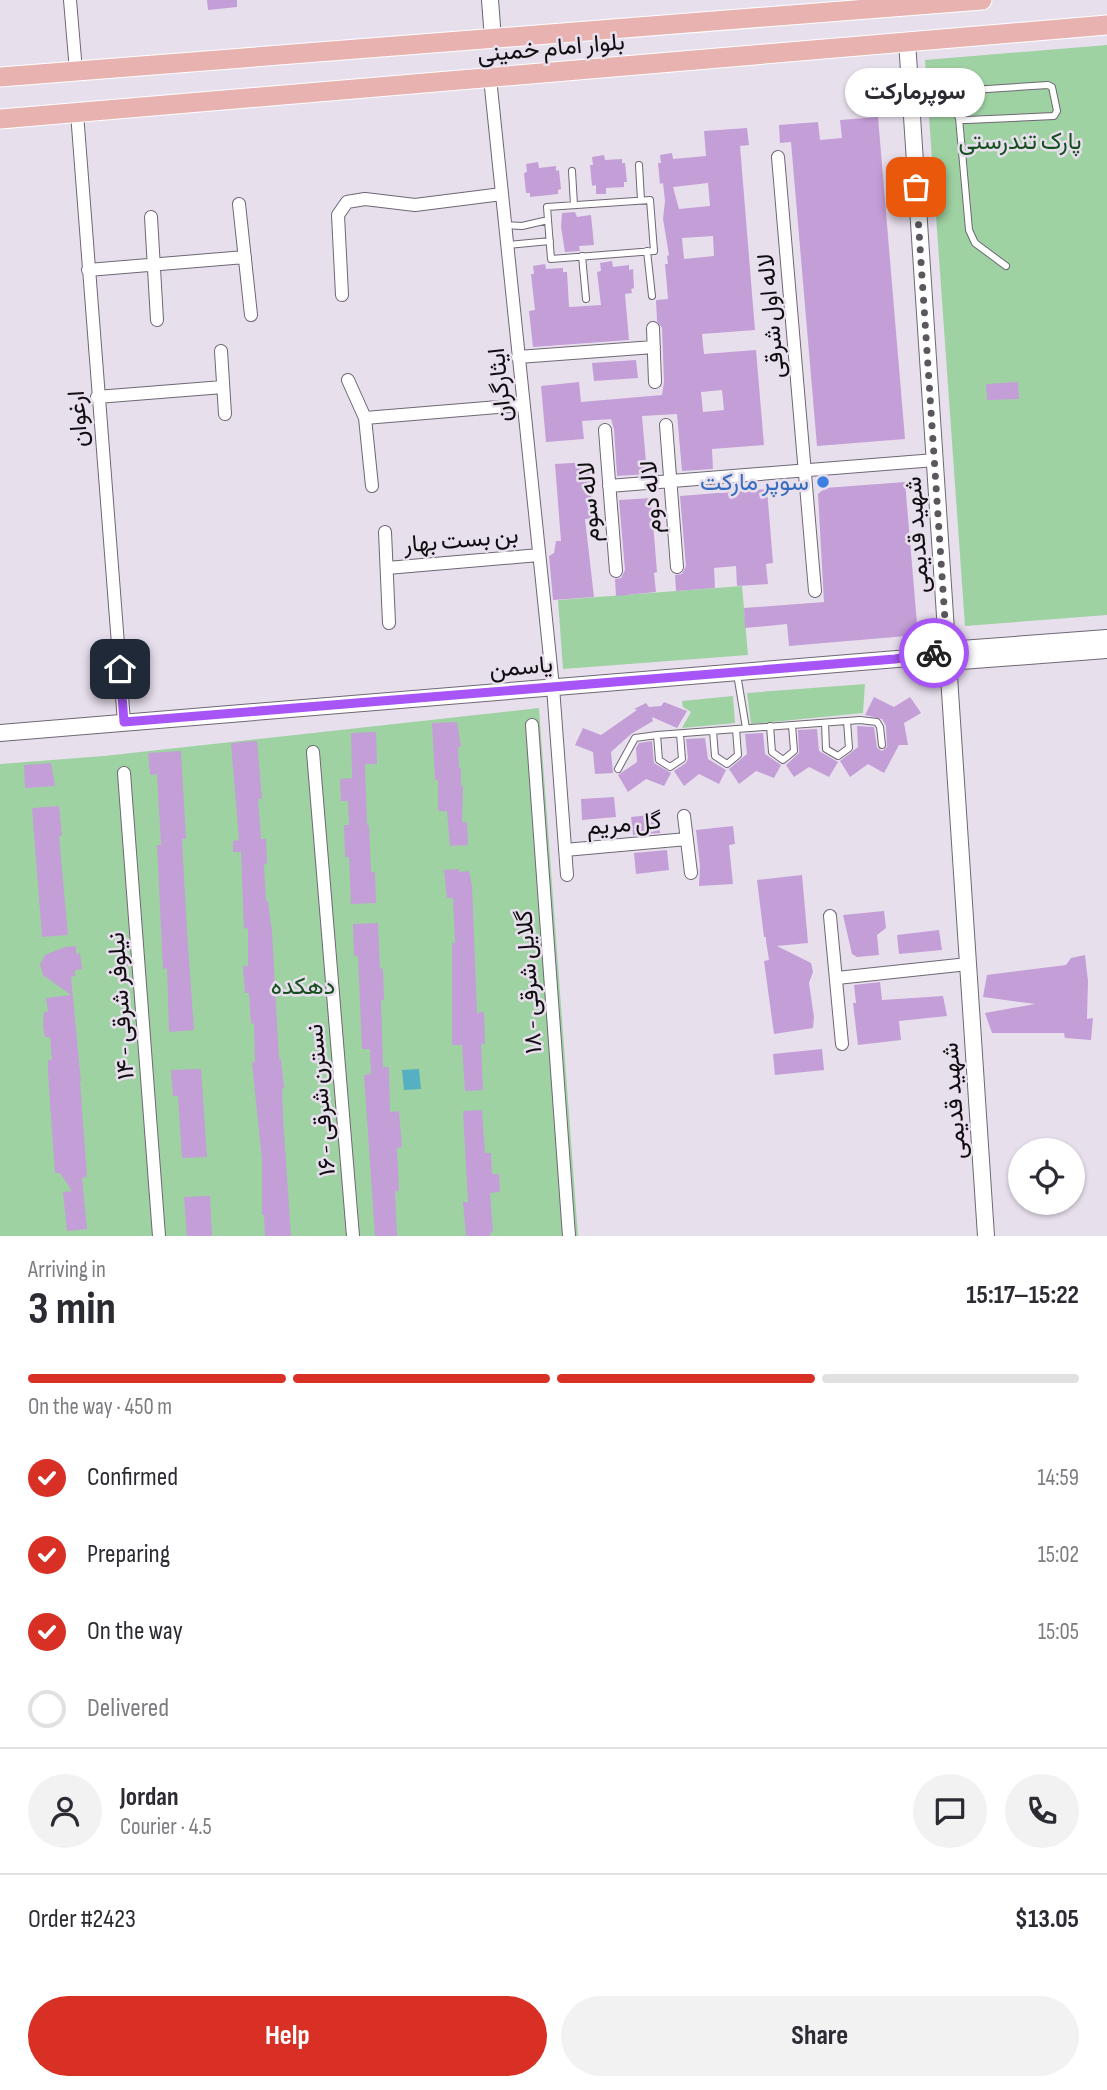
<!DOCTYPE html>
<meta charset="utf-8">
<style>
:root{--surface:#fff;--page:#f2f2f3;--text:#2b2b33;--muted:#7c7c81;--line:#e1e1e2;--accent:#d93025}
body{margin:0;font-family:"Sofia Sans Condensed",Vazirmatn,sans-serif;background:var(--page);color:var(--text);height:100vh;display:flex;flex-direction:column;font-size:26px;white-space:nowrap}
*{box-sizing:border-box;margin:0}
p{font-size:23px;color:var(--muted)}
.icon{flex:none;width:38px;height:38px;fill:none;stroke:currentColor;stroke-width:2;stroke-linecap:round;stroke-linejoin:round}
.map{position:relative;height:1236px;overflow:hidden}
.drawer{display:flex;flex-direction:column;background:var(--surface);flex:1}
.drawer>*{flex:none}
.tools{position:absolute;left:1008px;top:1138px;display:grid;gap:14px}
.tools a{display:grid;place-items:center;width:77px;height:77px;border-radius:50%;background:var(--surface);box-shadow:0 2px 5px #0004;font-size:35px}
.pin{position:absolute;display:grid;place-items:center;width:60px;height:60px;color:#fff;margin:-30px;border-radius:14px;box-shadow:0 4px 10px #0006}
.courier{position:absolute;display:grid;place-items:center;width:70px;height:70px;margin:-35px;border:5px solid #a855f7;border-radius:50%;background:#fff;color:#222;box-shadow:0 2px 9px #0007}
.bubble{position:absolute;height:49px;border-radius:24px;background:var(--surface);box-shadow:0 2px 5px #0004;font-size:23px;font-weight:700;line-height:49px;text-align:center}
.summary em{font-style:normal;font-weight:700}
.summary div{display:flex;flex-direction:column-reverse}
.summary{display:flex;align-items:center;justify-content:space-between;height:119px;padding:0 28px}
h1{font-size:46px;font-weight:700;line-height:52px}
.bar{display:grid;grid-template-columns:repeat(4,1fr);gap:10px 7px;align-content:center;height:84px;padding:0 28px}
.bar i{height:9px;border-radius:5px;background:var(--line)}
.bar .on{background:var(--accent)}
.bar p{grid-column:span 4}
.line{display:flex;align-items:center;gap:18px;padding:0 28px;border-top:2px solid var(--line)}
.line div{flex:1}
.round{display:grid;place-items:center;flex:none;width:74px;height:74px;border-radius:37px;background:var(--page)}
ol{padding:0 28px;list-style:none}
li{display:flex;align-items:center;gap:21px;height:77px}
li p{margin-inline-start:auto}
li .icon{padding:7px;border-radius:50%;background:var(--accent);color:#fff;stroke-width:4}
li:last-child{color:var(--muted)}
li i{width:38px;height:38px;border:4px solid var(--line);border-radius:50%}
.primary-button{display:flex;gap:14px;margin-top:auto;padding:14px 28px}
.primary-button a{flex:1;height:80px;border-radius:42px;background:var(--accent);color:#fff;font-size:28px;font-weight:700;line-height:80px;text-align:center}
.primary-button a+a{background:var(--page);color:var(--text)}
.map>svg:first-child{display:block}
</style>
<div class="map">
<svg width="1107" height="1236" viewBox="0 0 1107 1236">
<rect width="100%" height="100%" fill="#e8dfed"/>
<path fill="#9fd2a3" d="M 1107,45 L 1107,615 L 965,626 L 925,60 Z
M 742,586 L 748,655 L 563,669 L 558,600 Z
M 865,684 L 863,713 L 751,724 L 747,693 Z
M 733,696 L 735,723 L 682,728 L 691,712 L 683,707 L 682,701 Z
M 539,708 L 578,1236 L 0,1236 L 0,764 L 104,756 Z"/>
<path fill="#55b1c2" d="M 419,1069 L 421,1089 L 404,1090 L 402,1070 Z"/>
<path fill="#c49ed7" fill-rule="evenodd" d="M 207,0 L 237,0 L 237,7 L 208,10 Z
M 878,117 L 905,439 L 817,446 L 791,142 L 780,143 L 779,125 L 818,122 L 820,140 L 842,138 L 840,120 Z
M 747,128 L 749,145 L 740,146 L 755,330 L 702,334 L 704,354 L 756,350 L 764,445 L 712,449 L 713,469 L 682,471 L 677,414 L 642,416 L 647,474 L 617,476 L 614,429 L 611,419 L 582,421 L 584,439 L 546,442 L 541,386 L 579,382 L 581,402 L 662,395 L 664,382 L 662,328 L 657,321 L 656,300 L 668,299 L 665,264 L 668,264 L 667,256 L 669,255 L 663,219 L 665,201 L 663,183 L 660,184 L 658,163 L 661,163 L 660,155 L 672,153 L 673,159 L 706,156 L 704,131 ZM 708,183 L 710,206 L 679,209 L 673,187 ZM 713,236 L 714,256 L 684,259 L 682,238 ZM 722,390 L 724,410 L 703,412 L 701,392 Z
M 604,155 L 605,160 L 622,159 L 622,163 L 625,163 L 627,182 L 624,182 L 624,187 L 606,188 L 606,194 L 596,194 L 596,185 L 592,186 L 590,165 L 593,165 L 592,157 Z
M 538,162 L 539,168 L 556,166 L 556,171 L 559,170 L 561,189 L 558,190 L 558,194 L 530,197 L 530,193 L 526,193 L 524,173 L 527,172 L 526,164 Z
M 575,212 L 577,217 L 591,215 L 594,245 L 579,246 L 580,251 L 565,252 L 561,227 L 562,213 Z
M 612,261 L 613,267 L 629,265 L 629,270 L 633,269 L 634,288 L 631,289 L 632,293 L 625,294 L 629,340 L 533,347 L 529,311 L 535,310 L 531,274 L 534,274 L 533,266 L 545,264 L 546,269 L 563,268 L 563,272 L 567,272 L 569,307 L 601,305 L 597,272 L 601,271 L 600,263 Z
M 636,360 L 638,378 L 594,381 L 592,363 Z
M 1018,382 L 1019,399 L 987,400 L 986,384 Z
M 589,462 L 593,519 L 585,519 L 594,597 L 553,600 L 549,556 L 554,553 L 556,541 L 561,541 L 555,464 Z
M 905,482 L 918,635 L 789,646 L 787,624 L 745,628 L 744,608 L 824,602 L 818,494 L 825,488 Z
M 767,489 L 773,563 L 766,564 L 768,584 L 737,586 L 736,566 L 714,568 L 715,588 L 676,591 L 675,575 L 682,574 L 686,566 L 680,496 Z
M 651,498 L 657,572 L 654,573 L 656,592 L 616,596 L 615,579 L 621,578 L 625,570 L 619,500 Z
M 874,697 L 894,707 L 910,697 L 921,713 L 904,723 L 908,745 L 899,745 L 884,773 L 868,764 L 850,777 L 840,761 L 858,747 L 857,726 L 874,727 L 877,748 L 882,751 L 887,747 L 886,726 L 882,719 L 865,715 Z
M 664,702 L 687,711 L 677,728 L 652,717 L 653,721 L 631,734 L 611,752 L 613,773 L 595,774 L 593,752 L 575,745 L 583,728 L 601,735 L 637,710 L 634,709 L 646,703 L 649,707 L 661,706 Z
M 457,722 L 461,747 L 458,747 L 459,768 L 461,768 L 461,786 L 463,786 L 462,822 L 467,822 L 468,845 L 450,846 L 447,811 L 438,811 L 438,780 L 435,780 L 432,723 Z
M 817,729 L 819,751 L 838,762 L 829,777 L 809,767 L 794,777 L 786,765 L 799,753 L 798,730 Z
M 376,732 L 377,764 L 365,764 L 367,825 L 369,825 L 371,872 L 375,872 L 376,903 L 351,904 L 349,857 L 345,857 L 344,825 L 349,825 L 348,801 L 341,801 L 340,779 L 352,778 L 351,733 Z
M 763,733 L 765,754 L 781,765 L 774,778 L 756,771 L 739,784 L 729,769 L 747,754 L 745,734 Z
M 705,738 L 708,759 L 726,770 L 719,784 L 699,774 L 684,786 L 674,771 L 686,763 L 688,758 L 686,739 Z
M 257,741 L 262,799 L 258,799 L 261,839 L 266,839 L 267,864 L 264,864 L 266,901 L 268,901 L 272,932 L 279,1059 L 281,1059 L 284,1088 L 282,1089 L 283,1118 L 291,1236 L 265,1236 L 264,1215 L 262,1215 L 262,1160 L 252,1062 L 255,1062 L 254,1023 L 251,1024 L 249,993 L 245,993 L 243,966 L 248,966 L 248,928 L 244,929 L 241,852 L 233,852 L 233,841 L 239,840 L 231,743 Z
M 652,741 L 654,763 L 671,773 L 664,786 L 646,779 L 628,792 L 618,775 L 637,762 L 636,748 L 639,743 Z
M 181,751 L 186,839 L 182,839 L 187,932 L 194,1030 L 169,1032 L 167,968 L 163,969 L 157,845 L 161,845 L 157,774 L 150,775 L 148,753 Z
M 51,763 L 55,786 L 25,788 L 24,765 Z
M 614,797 L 616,817 L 582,820 L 581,799 Z
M 59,806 L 62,836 L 59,836 L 68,935 L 42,937 L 32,808 Z
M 658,814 L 660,833 L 633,835 L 631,817 Z
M 733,826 L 735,844 L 729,845 L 733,884 L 699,886 L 700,866 L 696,830 Z
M 667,850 L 669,870 L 636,874 L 634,853 Z
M 459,869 L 459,872 L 469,871 L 472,886 L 477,1013 L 484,1012 L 485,1044 L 481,1044 L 483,1090 L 465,1091 L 462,1045 L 452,1045 L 452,943 L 455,943 L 453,898 L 447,898 L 444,870 Z
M 802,875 L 808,943 L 777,946 L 811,963 L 813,972 L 809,983 L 814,1017 L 813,1028 L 774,1034 L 764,961 L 769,960 L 766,941 L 766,937 L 764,937 L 757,880 Z
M 884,911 L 886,928 L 877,935 L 879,955 L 857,957 L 852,954 L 843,915 Z
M 378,923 L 380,969 L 383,968 L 384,1000 L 381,1000 L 383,1067 L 389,1067 L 390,1112 L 399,1111 L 402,1147 L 397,1148 L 399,1191 L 395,1191 L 397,1236 L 375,1236 L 364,1075 L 371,1074 L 370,1049 L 362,1049 L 358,956 L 354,956 L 353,924 Z
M 939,930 L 942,950 L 899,954 L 897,935 Z
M 76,946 L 76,954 L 80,953 L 82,969 L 75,970 L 75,976 L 71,977 L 81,1082 L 80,1082 L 87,1177 L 82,1178 L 87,1229 L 67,1231 L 63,1192 L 72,1191 L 60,1173 L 55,1173 L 48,1073 L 48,1060 L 52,1060 L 50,1037 L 45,1037 L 43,1026 L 44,1012 L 48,1012 L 46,998 L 71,995 L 43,975 L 40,964 L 45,955 L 65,947 Z
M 1085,955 L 1088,981 L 1087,1019 L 1093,1018 L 1091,1040 L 1065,1038 L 1064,1033 L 992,1033 L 985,1013 L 1035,1004 L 983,997 L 987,975 L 1066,965 L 1071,958 Z
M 880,982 L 882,1000 L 943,996 L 947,1016 L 899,1021 L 901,1040 L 858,1045 L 853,1003 L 856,1003 L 854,985 Z
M 822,1049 L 824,1070 L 775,1075 L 773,1054 Z
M 201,1069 L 207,1157 L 182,1158 L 178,1096 L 173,1096 L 171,1070 Z
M 482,1110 L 485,1153 L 491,1153 L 492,1174 L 499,1174 L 500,1192 L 490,1193 L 493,1232 L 490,1233 L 490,1236 L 466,1236 L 463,1202 L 468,1202 L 463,1111 Z
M 210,1196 L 212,1236 L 187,1236 L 184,1197 Z"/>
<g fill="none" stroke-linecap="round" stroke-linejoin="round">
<g stroke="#6f6773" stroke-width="8">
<path id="service" d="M 911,83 L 948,81 L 957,91
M 911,105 L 950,101 L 957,91 L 1048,85 L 1052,87 L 1057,111 L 1054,116 L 967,120 L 959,118 L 950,101
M 959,118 L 969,230 L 975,243 L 1006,266
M 639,165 L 641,200
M 572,171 L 574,205
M 650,200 L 654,251 L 551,259 L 547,207 Z
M 505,225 L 522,226 L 548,220
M 507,245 L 550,241
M 647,251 L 652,296
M 582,256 L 586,299
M 737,674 L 746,728
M 825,723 L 826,749 L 838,756 L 849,748 L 847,721
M 770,726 L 772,752 L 783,760 L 794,751 L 792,725
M 713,731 L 715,756 L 727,764 L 738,755 L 736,729
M 657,735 L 659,760 L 670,767 L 682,759 L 680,734
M 618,769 L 635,738 L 657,735 L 860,720 L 877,722 L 880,727 L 882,745"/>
</g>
<g stroke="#6f6773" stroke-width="14">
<path id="minor" d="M 70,0 L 76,71
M 490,78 L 553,687 L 567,875
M 77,113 L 124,722
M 778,157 L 815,591
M 239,204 L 251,315
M 151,217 L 157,320
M 88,270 L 245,257
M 342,295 L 338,215 L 347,202 L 365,199 L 415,205 L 502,194
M 653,328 L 655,382
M 221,351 L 225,414
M 518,357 L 654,347
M 348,380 L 365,418 L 523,405
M 97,397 L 223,387
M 365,418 L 372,486
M 666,425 L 677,567
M 605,430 L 616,571
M 609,486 L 935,460
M 385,532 L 389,623
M 387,568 L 539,555
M 532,725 L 569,1236
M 313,752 L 353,1236
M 124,773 L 159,1236
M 684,816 L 691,873
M 565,850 L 687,839
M 830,916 L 842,1044
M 837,978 L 968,964"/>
</g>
<g stroke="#6f6773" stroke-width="18">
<path id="tertiary" d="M 490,0 L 493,39
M 907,41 L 986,1236
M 938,660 L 948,662 L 1107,650
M 0,733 L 921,657 L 947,650 L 1107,638"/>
</g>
<g stroke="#fff" stroke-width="21">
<path id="primary" d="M 0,77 L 982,0
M 0,119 L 1107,25"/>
</g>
<use href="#service" stroke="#fff" stroke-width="6"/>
<use href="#minor" stroke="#fff" stroke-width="12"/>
<use href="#tertiary" stroke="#fff" stroke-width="16"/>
<use href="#primary" stroke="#e7b2b0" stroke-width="19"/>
</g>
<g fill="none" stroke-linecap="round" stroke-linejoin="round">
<path stroke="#5c565e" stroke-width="7" stroke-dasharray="0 12.6" d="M 916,187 L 947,650 L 934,653"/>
<path stroke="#a855f7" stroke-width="9" d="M 120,669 L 124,722 L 895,659 L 934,653"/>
</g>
<circle fill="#3f7fe0" stroke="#e8dfed" stroke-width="2.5" cx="823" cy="482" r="7"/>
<g text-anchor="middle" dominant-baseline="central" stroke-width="5" stroke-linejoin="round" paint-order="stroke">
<g font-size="24" fill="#100d11" stroke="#e8dfed">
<text transform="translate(551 48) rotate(-5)">بلوار امام خمینی</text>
<text transform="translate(771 316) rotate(-95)">لاله اول شرقی</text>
<text transform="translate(500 385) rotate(-96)">ایثارگران</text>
<text transform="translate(78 419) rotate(-94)">ارغوان</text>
<text transform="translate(651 497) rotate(-94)">لاله دوم</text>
<text transform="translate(589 502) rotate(-94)">لاله سوم</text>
<text transform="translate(917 535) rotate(-94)">شهید قدیمی</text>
<text transform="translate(461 540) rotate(-5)">بن بست بهار</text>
<text transform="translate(521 667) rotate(-5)">یاسمن</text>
<text transform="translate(624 824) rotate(-5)">گل مریم</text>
<text transform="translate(529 982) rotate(-94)">گلایل شرقی - ۱۸</text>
<text transform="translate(121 1006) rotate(-94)">نیلوفر شرقی - ۱۴</text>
<text transform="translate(321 1100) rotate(-95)">نسترن شرقی - ۱۶</text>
<text transform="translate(954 1101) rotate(-94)">شهید قدیمی</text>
</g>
<g font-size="24" fill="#154f20" stroke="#e8dfed">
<text x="1020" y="141">پارک تندرستی</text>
<text x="303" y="986">دهکده</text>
</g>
<g font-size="24" fill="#366cbe" stroke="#e8dfed" text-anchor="end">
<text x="809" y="482">سوپر مارکت</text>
</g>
</g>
</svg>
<div class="tools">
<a><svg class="icon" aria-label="locate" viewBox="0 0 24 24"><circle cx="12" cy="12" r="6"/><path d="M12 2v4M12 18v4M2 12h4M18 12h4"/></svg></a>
</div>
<div class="pin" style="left:916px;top:187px;background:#ea580c"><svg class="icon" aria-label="bag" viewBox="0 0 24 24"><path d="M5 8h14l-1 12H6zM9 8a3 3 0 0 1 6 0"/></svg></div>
<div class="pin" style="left:120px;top:669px;background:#1f2937"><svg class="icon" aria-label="home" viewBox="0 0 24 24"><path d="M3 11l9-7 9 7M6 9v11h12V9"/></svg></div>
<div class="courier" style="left:934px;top:653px"><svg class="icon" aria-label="bike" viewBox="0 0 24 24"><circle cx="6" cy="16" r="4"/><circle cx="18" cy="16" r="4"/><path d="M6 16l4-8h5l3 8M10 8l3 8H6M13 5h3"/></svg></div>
<div class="bubble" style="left:845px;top:68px;width:140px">سوپرمارکت</div>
</div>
<section class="drawer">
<div class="summary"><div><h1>3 min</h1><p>Arriving in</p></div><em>15:17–15:22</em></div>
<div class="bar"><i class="on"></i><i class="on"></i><i class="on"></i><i></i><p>On the way · 450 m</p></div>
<ol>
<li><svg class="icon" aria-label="check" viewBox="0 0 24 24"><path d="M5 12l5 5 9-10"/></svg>Confirmed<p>14:59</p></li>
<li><svg class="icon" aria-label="check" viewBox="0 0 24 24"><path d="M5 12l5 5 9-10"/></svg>Preparing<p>15:02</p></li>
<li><svg class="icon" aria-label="check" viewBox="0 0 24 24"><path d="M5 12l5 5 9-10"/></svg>On the way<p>15:05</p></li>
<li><i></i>Delivered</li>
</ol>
<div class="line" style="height:126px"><a class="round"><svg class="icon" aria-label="person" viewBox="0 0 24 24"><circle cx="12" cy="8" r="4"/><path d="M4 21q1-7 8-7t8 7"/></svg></a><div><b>Jordan</b><p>Courier · 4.5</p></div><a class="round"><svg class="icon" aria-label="chat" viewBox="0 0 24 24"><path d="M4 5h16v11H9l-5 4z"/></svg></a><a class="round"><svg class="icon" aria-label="phone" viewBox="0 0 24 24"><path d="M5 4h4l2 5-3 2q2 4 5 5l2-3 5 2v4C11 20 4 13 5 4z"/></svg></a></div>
<div class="line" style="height:91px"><div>Order #2423</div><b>$13.05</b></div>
<div class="primary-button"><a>Help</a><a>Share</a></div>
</section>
